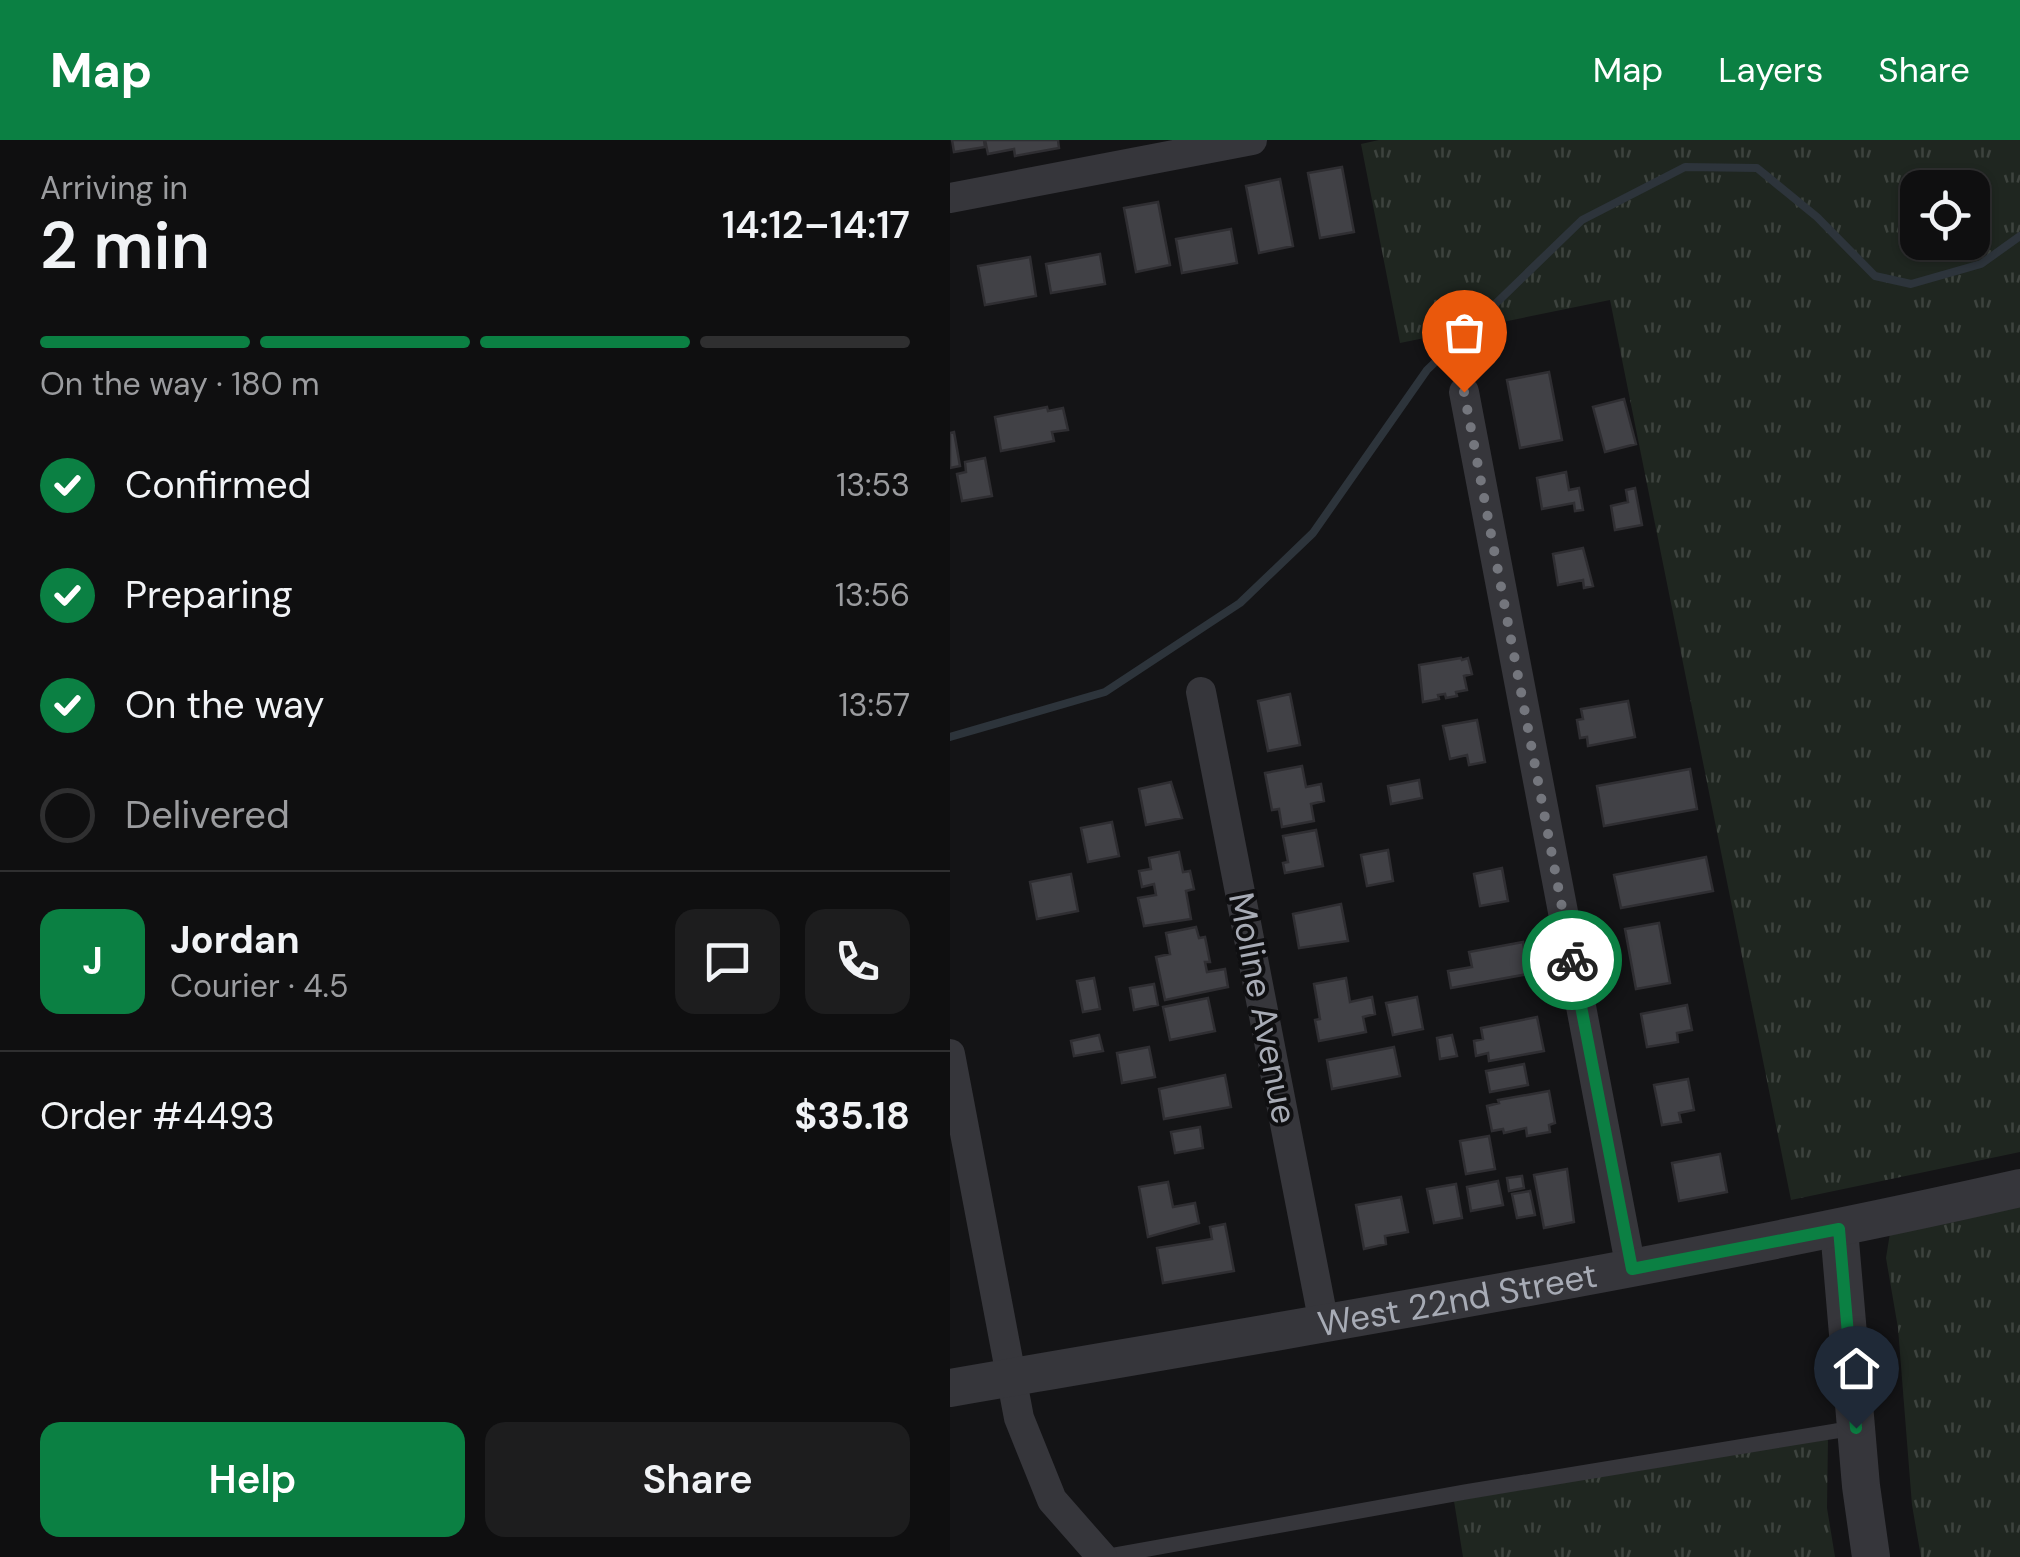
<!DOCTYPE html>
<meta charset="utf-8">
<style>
:root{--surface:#0f0f10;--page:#1d1d1e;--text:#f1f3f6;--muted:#9b9c9f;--line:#2f2f30;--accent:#0b8043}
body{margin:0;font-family:"DM Sans",sans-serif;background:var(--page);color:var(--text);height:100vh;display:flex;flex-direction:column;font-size:38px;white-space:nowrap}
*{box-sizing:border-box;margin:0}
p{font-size:32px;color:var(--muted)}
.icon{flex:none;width:55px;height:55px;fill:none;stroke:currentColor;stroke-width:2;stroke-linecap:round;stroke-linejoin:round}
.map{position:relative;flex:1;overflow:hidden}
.details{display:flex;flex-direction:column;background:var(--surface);width:950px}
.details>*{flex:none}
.controls{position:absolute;left:950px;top:30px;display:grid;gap:20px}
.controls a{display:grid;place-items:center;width:90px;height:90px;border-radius:20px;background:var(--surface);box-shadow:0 2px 8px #0004,0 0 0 2px var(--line);font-size:50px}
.pin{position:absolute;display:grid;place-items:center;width:85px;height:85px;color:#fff;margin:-102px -42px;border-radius:50% 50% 50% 0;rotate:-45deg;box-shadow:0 0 10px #0007}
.pin .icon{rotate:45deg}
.courier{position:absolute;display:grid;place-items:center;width:100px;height:100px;margin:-50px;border:8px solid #0b8043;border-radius:50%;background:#fff;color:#222;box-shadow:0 2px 12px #0007}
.head em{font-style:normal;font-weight:600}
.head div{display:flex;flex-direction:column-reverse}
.head{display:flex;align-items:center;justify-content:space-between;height:170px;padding:0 40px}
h1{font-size:65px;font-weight:600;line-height:75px}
.bar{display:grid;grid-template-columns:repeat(4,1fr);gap:15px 10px;align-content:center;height:120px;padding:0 40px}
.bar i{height:12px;border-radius:8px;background:var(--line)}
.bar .active{background:var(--accent)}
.bar p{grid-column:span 4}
.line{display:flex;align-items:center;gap:25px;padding:0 40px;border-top:2px solid var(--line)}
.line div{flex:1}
.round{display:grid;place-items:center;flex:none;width:105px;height:105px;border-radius:20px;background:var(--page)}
ol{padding:0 40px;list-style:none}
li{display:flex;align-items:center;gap:30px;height:110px}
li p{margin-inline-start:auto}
li .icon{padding:10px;border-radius:50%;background:var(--accent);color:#fff;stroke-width:4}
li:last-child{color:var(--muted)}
li i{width:55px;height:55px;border:5px solid var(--line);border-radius:50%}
.primary-button{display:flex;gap:20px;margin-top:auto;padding:20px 40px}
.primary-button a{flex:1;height:115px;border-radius:20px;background:var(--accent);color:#fff;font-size:40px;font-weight:600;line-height:115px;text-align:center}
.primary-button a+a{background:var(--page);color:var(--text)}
header{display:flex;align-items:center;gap:60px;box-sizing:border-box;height:140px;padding:0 50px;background:var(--accent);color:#fff}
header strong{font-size:48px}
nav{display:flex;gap:55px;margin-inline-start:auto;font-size:35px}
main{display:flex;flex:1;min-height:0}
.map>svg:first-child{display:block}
</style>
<header>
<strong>Map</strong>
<nav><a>Map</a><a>Layers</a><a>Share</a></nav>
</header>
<main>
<section class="details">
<div class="head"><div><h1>2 min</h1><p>Arriving in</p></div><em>14:12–14:17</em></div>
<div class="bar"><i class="active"></i><i class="active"></i><i class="active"></i><i></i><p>On the way · 180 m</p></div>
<ol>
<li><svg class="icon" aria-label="check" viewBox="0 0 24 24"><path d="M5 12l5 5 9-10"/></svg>Confirmed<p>13:53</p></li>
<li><svg class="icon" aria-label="check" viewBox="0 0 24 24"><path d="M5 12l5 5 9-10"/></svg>Preparing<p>13:56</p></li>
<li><svg class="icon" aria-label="check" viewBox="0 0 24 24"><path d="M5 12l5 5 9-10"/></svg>On the way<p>13:57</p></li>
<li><i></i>Delivered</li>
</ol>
<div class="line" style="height:180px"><b class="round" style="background:var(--accent);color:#fff">J</b><div><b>Jordan</b><p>Courier · 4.5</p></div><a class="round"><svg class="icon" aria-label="chat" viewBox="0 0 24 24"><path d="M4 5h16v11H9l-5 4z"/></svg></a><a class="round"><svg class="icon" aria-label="phone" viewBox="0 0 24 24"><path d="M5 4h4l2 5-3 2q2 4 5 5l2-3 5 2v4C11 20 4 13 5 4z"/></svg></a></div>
<div class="line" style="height:130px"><div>Order #4493</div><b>$35.18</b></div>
<div class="primary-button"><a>Help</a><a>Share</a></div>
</section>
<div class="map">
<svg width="1070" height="1417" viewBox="0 0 1070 1417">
<defs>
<pattern id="grass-tufts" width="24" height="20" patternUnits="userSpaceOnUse" patternTransform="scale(2.5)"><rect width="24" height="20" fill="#1f2620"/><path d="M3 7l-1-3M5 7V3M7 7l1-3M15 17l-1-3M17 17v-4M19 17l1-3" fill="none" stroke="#3d433e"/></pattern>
</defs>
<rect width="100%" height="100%" fill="#141416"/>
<path fill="url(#grass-tufts)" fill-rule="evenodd" d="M 429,0 L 1070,0 L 1070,1012 L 841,1060 L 660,160 L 450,203 L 411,4 ZM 968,48 L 1022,48 L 1022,102 L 968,102 Z
M 1070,1060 L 1070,1417 L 971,1417 L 962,1365 L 948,1188 L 936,1118 L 941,1087 Z
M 878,1297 L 877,1368 L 885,1417 L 513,1417 L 504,1361 Z"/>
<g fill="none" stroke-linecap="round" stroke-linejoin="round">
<path stroke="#2d343b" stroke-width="8" d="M 0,597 L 155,552 L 290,463 L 363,393 L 477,230 L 632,80 L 735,27 L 807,28 L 867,77 L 925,136 L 961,144 L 1031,124 L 1070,96"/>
</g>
<path fill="#414146" stroke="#2f2e32" stroke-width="2.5" d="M 2,0 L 34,0 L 35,7 L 4,12 Z
M 35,0 L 108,0 L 109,8 L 65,16 L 64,9 L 38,14 Z
M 392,27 L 404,92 L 370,98 L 358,33 Z
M 330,39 L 343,106 L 309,113 L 296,46 Z
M 208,62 L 220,125 L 186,132 L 174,68 Z
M 281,89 L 287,123 L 232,133 L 226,99 Z
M 150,114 L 155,144 L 101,153 L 96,124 Z
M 80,117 L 86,156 L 35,165 L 28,126 Z
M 599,232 L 612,300 L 570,308 L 557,240 Z
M 674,259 L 686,304 L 655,312 L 643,267 Z
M 97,267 L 98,271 L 113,268 L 118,290 L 102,292 L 104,301 L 51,311 L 45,277 Z
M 4,292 L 10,326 L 0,328 L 0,293 Z
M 35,318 L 42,356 L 12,361 L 7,334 L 16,332 L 15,322 Z
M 616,332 L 619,350 L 629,348 L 633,370 L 625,371 L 624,363 L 592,369 L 587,338 Z
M 685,348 L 692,385 L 665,390 L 661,366 L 678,362 L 676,350 Z
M 633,408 L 643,446 L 634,448 L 633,440 L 608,445 L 603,414 Z
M 511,518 L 512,520 L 518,518 L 522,534 L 514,536 L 517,550 L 506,552 L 507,556 L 496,558 L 495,554 L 488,555 L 489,559 L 473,562 L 469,525 Z
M 340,554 L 350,605 L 318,611 L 308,561 Z
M 678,561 L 685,597 L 638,606 L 637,597 L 630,598 L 627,580 L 633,579 L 631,569 Z
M 527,580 L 535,622 L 519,625 L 517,615 L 500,619 L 493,586 Z
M 352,626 L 356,647 L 371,644 L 374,661 L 361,664 L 364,681 L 332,687 L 329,669 L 322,670 L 315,633 Z
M 740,629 L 747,669 L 654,686 L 647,646 Z
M 469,640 L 472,658 L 441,664 L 438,646 Z
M 221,642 L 232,678 L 196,685 L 189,649 Z
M 162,682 L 169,716 L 138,722 L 131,688 Z
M 366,690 L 373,726 L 335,733 L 333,723 L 338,722 L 333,696 Z
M 438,710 L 443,741 L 417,746 L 411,715 Z
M 229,712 L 233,732 L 240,731 L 244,749 L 236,751 L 241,779 L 194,786 L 188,758 L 206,755 L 204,744 L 192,747 L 189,731 L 201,729 L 199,718 Z
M 756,717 L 763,751 L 671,768 L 664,735 Z
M 552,728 L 558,761 L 530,766 L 524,734 Z
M 121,734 L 128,771 L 87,779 L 80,742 Z
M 391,764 L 398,801 L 349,808 L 343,774 Z
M 709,783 L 720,843 L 686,849 L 675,789 Z
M 246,787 L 249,798 L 255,797 L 260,822 L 255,822 L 257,832 L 275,829 L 278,847 L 215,860 L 206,817 L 220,814 L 216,793 Z
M 573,802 L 578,834 L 501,848 L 498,831 L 522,827 L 519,812 Z
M 144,838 L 150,869 L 133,872 L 127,841 Z
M 396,838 L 400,862 L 422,857 L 425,874 L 413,877 L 416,892 L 369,901 L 365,880 L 370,879 L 364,844 Z
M 204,844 L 208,865 L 184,870 L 180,848 Z
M 467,857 L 473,889 L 443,895 L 436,863 Z
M 258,858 L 265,891 L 220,900 L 213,867 Z
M 737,865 L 742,890 L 727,893 L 728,902 L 697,907 L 691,874 Z
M 587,877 L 594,911 L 539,921 L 538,913 L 526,916 L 524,901 L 533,899 L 531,888 Z
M 149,895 L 153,911 L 124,916 L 121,901 Z
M 502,895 L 507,916 L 490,919 L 487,898 Z
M 199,907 L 205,937 L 172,943 L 167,913 Z
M 444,907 L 450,936 L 382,949 L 377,920 Z
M 574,924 L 578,945 L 540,952 L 536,931 Z
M 275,935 L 281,967 L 214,979 L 209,949 Z
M 738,939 L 744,970 L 729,973 L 731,982 L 712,985 L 704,945 Z
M 599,951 L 605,983 L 599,985 L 600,992 L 577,996 L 576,988 L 554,993 L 553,989 L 542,991 L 537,966 L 549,963 L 548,960 Z
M 250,987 L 253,1008 L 225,1013 L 221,992 Z
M 539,996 L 545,1029 L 516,1034 L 510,1001 Z
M 770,1014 L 777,1052 L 729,1061 L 722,1023 Z
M 617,1029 L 624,1082 L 594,1088 L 584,1035 Z
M 572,1036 L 574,1048 L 559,1051 L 557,1038 Z
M 548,1041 L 553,1065 L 521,1071 L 517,1047 Z
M 218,1042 L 223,1067 L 245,1063 L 249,1083 L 198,1097 L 189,1047 Z
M 506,1044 L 512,1078 L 484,1083 L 477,1049 Z
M 580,1051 L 585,1075 L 567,1078 L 562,1054 Z
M 451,1057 L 458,1092 L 435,1096 L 436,1104 L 414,1109 L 406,1065 Z
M 275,1084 L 284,1131 L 213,1143 L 207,1108 L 262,1099 L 260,1087 Z"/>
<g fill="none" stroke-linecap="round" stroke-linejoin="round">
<path stroke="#36363b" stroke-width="15" d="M 154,1417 L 515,1352 L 904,1288"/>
<path stroke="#36363b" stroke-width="30" d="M 0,58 L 302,0
M 514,252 L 681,1129
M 251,552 L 374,1184
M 0,914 L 69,1278 L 102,1360 L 152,1417"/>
<g stroke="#36363b" stroke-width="38">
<path d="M 889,1089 L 911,1346 L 921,1417"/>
<path id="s1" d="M 0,1248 C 358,1186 716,1128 1070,1048"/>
</g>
</g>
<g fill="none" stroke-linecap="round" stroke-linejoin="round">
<path stroke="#74767d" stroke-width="10" stroke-dasharray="0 18" d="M 514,252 L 622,820"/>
<path stroke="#0b8043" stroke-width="12" d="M 622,820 L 682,1129 L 889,1089 L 906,1288"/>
</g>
<g text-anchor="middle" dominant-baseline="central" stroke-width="8" stroke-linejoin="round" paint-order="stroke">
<g font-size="35" fill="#a7abb5" stroke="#0f0f11">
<text transform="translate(313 868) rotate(79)">Moline Avenue</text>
<text stroke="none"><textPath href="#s1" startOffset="515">West 22nd Street</textPath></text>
</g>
</g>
</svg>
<div class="controls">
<a><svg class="icon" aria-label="locate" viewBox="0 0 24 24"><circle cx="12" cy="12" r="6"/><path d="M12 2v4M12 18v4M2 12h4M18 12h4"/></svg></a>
</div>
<div class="pin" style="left:514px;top:252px;background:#ea580c"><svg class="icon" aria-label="bag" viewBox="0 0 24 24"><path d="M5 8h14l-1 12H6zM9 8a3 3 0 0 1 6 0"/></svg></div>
<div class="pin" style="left:906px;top:1288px;background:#1f2937"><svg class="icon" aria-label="home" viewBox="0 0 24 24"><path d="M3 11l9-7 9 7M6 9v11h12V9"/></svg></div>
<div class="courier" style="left:622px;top:820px"><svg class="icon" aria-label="bike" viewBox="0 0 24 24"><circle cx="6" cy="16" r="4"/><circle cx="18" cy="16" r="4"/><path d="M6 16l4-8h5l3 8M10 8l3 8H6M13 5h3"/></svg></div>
</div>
</main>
